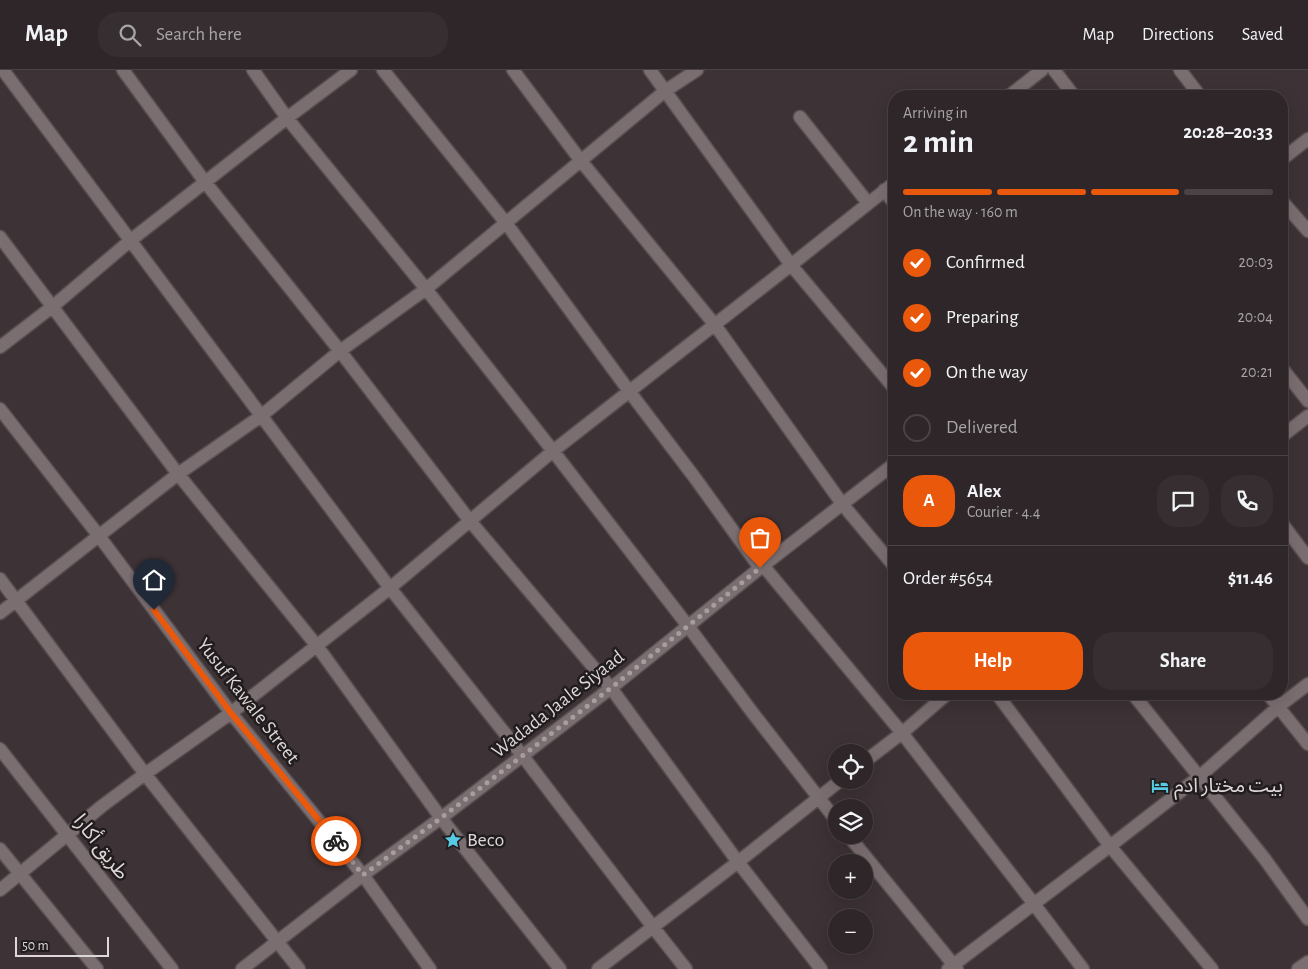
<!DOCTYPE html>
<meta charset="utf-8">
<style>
:root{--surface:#2e2628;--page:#362e30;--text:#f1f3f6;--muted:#a7a5a8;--line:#494345;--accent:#ea580c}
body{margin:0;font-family:"Alegreya Sans","Noto Sans Arabic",sans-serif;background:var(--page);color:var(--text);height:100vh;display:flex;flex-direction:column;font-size:19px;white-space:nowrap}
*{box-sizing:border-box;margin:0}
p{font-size:16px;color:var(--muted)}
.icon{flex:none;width:28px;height:28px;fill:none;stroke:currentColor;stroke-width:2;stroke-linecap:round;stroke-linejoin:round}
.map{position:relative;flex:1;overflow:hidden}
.panel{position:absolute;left:888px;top:20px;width:400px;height:610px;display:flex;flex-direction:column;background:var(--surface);border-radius:20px;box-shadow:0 5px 20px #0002,0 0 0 1px var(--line)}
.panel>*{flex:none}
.tools{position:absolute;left:828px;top:674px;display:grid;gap:10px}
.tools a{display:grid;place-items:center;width:45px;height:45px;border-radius:50%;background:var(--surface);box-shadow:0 5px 20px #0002,0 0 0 1px var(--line);font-size:25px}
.scale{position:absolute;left:15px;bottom:12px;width:94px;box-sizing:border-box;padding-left:5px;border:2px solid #ded7d8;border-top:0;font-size:14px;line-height:18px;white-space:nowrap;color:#ded7d8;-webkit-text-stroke:4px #211c1d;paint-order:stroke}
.pin{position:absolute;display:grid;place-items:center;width:42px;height:42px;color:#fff;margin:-51px -21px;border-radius:50% 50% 50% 0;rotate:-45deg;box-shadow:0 0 5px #0007}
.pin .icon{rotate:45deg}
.courier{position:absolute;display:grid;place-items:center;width:50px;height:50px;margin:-25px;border:4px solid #ea580c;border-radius:50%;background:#fff;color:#222;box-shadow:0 1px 6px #0007}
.headline em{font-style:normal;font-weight:700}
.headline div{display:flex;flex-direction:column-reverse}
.headline{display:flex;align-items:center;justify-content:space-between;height:85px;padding:0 15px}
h1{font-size:32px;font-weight:700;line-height:38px}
.bar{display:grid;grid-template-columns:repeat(4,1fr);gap:8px 5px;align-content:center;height:60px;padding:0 15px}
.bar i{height:6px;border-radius:4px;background:var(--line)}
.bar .active{background:var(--accent)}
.bar p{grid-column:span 4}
.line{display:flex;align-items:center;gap:12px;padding:0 15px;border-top:1px solid var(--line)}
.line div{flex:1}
.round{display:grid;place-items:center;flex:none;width:52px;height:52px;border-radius:20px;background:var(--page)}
ol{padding:0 15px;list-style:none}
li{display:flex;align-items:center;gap:15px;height:55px}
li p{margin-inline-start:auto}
li .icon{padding:5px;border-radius:50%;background:var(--accent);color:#fff;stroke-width:4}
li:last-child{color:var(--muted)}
li i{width:28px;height:28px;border:2px solid var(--line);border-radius:50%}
.button{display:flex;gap:10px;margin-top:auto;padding:10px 15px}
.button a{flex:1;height:58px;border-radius:20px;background:var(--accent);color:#fff;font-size:20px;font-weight:700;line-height:58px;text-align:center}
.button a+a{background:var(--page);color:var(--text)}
header{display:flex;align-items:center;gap:30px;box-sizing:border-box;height:70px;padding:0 25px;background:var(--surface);border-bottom:1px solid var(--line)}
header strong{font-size:24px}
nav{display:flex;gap:28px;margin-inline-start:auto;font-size:18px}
.search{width:350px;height:45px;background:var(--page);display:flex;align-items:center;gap:12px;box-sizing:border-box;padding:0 18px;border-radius:20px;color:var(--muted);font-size:19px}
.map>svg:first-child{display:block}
</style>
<header>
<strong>Map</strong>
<div class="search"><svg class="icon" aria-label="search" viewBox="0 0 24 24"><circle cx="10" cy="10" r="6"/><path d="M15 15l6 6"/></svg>Search here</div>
<nav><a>Map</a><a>Directions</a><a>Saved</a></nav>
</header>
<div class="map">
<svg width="1308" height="899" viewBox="0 0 1308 899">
<rect width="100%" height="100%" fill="#3d3235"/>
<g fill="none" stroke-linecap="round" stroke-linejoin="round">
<g stroke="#584f51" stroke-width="15">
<path id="street" d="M 3,0 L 390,518 L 522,685 L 653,857 L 686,899
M 123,0 L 205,112 L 340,281 L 470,451 L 611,618 L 738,792 L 821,899
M 253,0 L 287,48 L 426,219 L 553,381 L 688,556 L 752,642 L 836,750
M 383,0 L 506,153 L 629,321 L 695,408 L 760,498 L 766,499 L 902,663 L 1034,834 L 1083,899
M 513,0 L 581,91 L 715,255 L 843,435 L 894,496
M 650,0 L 791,195 L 894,318
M 1054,0 L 1074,26
M 1009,26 L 1042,0
M 800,47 L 868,133
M 884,120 L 894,133
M 0,167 L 178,404 L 317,576 L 441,748 L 560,899
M 0,277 L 52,237 L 131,170 L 287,48 L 351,0
M 1281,297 L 1308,331
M 0,339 L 99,466 L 231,643 L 363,805 L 430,899
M 1281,367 L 1308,346
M 1281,452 L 1308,488
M 0,509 L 145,704 L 299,899
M 0,543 L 178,404 L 261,346 L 340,281 L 426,219 L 665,21 L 697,0
M 997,624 L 1110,776 L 1212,899
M 1133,624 L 1264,788 L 1308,849
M 1268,624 L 1308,674
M 0,679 L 172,899
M 864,692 L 902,663 L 947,624
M 848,765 L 957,899
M 0,779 L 97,899
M 0,820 L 102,736 L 145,704 L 231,643 L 390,518 L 553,381 L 791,195 L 894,113
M 598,899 L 738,792 L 841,710
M 948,899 L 1110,776 L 1199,707 L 1278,637 L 1308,614
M 1298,899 L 1308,892"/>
</g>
<g stroke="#584f51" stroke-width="15">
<path id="secondary" d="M 1180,0 L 1200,26
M 1281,90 L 1308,69
M 1281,130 L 1308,161
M 242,899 L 363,805 L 441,748 L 611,618 L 760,498 L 894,394"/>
</g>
<use href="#street" stroke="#7b6e71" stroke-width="12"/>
<use href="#secondary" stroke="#7b6e71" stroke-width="12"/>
</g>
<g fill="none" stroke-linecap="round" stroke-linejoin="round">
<path stroke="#a69d9f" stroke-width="5" stroke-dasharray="0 9" d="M 336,771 L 363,805 L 441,748 L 611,618 L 760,498"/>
<path stroke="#ea580c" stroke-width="6" d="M 154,540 L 231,643 L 336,771"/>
</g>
<defs>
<g id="hotel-bare" transform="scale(1.35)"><path d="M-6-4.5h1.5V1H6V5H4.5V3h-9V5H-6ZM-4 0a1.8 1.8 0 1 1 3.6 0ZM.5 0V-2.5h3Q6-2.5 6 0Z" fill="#57c9e2" stroke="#211c1d" stroke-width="2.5" paint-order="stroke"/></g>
<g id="sight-bare" transform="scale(1.35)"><path d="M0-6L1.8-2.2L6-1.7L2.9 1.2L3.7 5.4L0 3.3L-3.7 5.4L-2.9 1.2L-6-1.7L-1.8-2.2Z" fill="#57c9e2" stroke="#211c1d" stroke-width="2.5" paint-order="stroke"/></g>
</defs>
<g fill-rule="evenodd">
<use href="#hotel-bare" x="1160" y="716"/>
<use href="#sight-bare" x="453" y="770"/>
</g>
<g text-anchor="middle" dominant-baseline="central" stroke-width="5" stroke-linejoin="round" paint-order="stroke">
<g font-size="20" fill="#ded7d8" stroke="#211c1d">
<text transform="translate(248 631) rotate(52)">Yusuf Kawale Street</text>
<text transform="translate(558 634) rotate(-38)">Wadada Jaale Siyaad</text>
<text transform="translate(101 777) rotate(52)">طريق أكارا</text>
</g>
<g font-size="20" fill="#ded7d8" stroke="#211c1d" text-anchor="start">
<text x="1174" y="716">بيت مختار ادم</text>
<text x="467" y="770">Beco</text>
</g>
</g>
</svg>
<div class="tools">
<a><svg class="icon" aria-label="locate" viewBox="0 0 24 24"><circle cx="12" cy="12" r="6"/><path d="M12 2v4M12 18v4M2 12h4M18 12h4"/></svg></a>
<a><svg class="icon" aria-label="layers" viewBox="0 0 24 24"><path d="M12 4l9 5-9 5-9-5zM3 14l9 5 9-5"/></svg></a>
<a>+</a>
<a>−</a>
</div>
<div class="scale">50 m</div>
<div class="pin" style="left:760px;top:498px;background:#ea580c"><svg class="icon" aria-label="bag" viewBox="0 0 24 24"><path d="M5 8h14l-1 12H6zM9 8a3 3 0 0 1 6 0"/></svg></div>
<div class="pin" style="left:154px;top:540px;background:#1f2937"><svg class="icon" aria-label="home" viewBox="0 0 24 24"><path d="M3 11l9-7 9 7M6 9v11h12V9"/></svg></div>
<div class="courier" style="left:336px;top:771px"><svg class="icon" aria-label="bike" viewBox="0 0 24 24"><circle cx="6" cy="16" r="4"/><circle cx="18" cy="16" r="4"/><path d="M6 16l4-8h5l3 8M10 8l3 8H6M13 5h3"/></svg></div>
<section class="panel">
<div class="headline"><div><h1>2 min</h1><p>Arriving in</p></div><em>20:28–20:33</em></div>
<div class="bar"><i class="active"></i><i class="active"></i><i class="active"></i><i></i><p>On the way · 160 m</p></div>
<ol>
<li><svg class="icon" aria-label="check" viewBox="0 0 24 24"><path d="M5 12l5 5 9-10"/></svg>Confirmed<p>20:03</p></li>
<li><svg class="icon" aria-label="check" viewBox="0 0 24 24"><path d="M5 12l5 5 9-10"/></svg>Preparing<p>20:04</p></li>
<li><svg class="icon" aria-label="check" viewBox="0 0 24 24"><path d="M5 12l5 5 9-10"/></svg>On the way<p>20:21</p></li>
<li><i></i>Delivered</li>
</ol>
<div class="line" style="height:90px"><b class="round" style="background:var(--accent);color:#fff">A</b><div><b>Alex</b><p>Courier · 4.4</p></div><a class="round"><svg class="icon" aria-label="chat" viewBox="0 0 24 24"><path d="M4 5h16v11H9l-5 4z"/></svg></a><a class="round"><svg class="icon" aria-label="phone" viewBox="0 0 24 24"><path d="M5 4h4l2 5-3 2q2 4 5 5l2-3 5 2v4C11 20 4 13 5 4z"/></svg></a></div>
<div class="line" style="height:65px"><div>Order #5654</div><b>$11.46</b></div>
<div class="button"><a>Help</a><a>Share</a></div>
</section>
</div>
